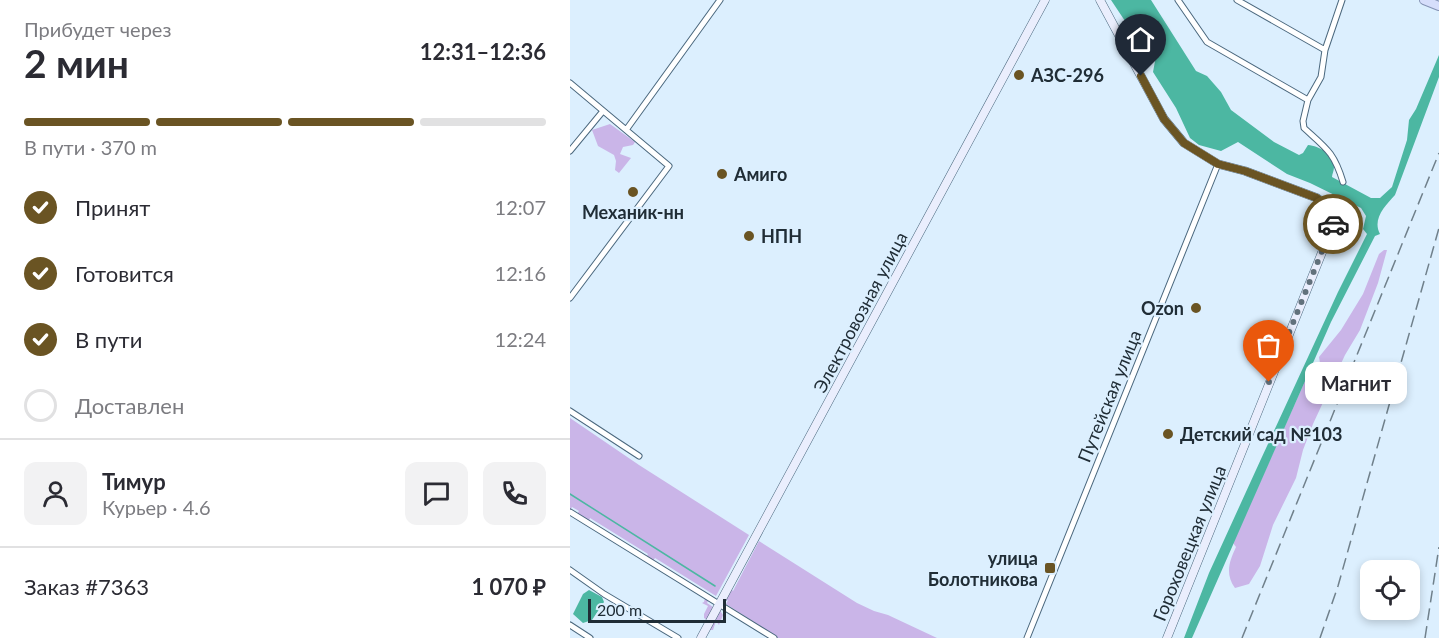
<!DOCTYPE html>
<html lang="ru">
<meta charset="utf-8">
<style>
:root{--surface:#fff;--page:#f2f2f3;--text:#2b2b33;--muted:#7c7c81;--line:#e1e1e2;--accent:#6a5423}
body{margin:0;font-family:Lato,sans-serif;background:var(--page);color:var(--text);height:100vh;display:flex;flex-direction:column;font-size:22px;white-space:nowrap}
*{box-sizing:border-box;margin:0}
p{font-size:20px;color:var(--muted)}
.icon{flex:none;width:33px;height:33px;fill:none;stroke:currentColor;stroke-width:2;stroke-linecap:round;stroke-linejoin:round}
.map{position:relative;flex:1;overflow:hidden}
.drawer{display:flex;flex-direction:column;background:var(--surface);width:570px}
.drawer>*{flex:none}
.buttons{position:absolute;left:790px;top:560px;display:grid;gap:12px}
.buttons a{display:grid;place-items:center;width:60px;height:60px;border-radius:12px;background:var(--surface);box-shadow:0 3px 9px #0003;font-size:30px}
.scale{position:absolute;left:18px;bottom:15px;width:138px;box-sizing:border-box;padding-left:6px;border:3px solid #202d36;border-top:0;font-size:16px;line-height:21px;white-space:nowrap;color:#202d36;-webkit-text-stroke:4px #dceffe;paint-order:stroke}
.pin{position:absolute;display:grid;place-items:center;width:51px;height:51px;color:#fff;margin:-62px -26px;border-radius:50% 50% 50% 0;rotate:-45deg;box-shadow:0 0 6px #0007}
.pin .icon{rotate:45deg}
.courier{position:absolute;display:grid;place-items:center;width:60px;height:60px;margin:-30px;border:4px solid #6a5423;border-radius:50%;background:#fff;color:#222;box-shadow:0 2px 8px #0007}
.bubble{position:absolute;height:42px;border-radius:12px;background:var(--surface);box-shadow:0 3px 9px #0003;font-size:20px;font-weight:700;line-height:42px;text-align:center}
.head em{font-style:normal;font-weight:700}
.head div{display:flex;flex-direction:column-reverse}
.head{display:flex;align-items:center;justify-content:space-between;height:102px;padding:0 24px}
h1{font-size:39px;font-weight:700;line-height:45px}
.bar{display:grid;grid-template-columns:repeat(4,1fr);gap:9px 6px;align-content:center;height:72px;padding:0 24px}
.bar i{height:8px;border-radius:4px;background:var(--line)}
.bar .current{background:var(--accent)}
.bar p{grid-column:span 4}
.line{display:flex;align-items:center;gap:15px;padding:0 24px;border-top:2px solid var(--line)}
.line div{flex:1}
.round{display:grid;place-items:center;flex:none;width:63px;height:63px;border-radius:12px;background:var(--page)}
ol{padding:0 24px;list-style:none}
li{display:flex;align-items:center;gap:18px;height:66px}
li p{margin-inline-start:auto}
li .icon{padding:6px;border-radius:50%;background:var(--accent);color:#fff;stroke-width:4}
li:last-child{color:var(--muted)}
li i{width:33px;height:33px;border:3px solid var(--line);border-radius:50%}
main{display:flex;flex:1;min-height:0}
.map>svg:first-child{display:block}
</style>
<main>
<section class="drawer">
<div class="head"><div><h1>2 мин</h1><p>Прибудет через</p></div><em>12:31–12:36</em></div>
<div class="bar"><i class="current"></i><i class="current"></i><i class="current"></i><i></i><p>В пути · 370 m</p></div>
<ol>
<li><svg class="icon" aria-label="check" viewBox="0 0 24 24"><path d="M5 12l5 5 9-10"/></svg>Принят<p>12:07</p></li>
<li><svg class="icon" aria-label="check" viewBox="0 0 24 24"><path d="M5 12l5 5 9-10"/></svg>Готовится<p>12:16</p></li>
<li><svg class="icon" aria-label="check" viewBox="0 0 24 24"><path d="M5 12l5 5 9-10"/></svg>В пути<p>12:24</p></li>
<li><i></i>Доставлен</li>
</ol>
<div class="line" style="height:108px"><a class="round"><svg class="icon" aria-label="person" viewBox="0 0 24 24"><circle cx="12" cy="8" r="4"/><path d="M4 21q1-7 8-7t8 7"/></svg></a><div><b>Тимур</b><p>Курьер · 4.6</p></div><a class="round"><svg class="icon" aria-label="chat" viewBox="0 0 24 24"><path d="M4 5h16v11H9l-5 4z"/></svg></a><a class="round"><svg class="icon" aria-label="phone" viewBox="0 0 24 24"><path d="M5 4h4l2 5-3 2q2 4 5 5l2-3 5 2v4C11 20 4 13 5 4z"/></svg></a></div>
<div class="line" style="height:78px"><div>Заказ #7363</div><b>1 070 ₽</b></div>
</section>
<div class="map">
<svg width="869" height="638" viewBox="0 0 869 638">
<rect width="100%" height="100%" fill="#dceffe"/>
<path fill="#cab5e8" d="M 40,124 L 65,142 L 63,145 L 53,147 L 50,154 L 61,158 L 49,173 L 45,170 L 46,161 L 44,155 L 28,146 L 22,130 Z
M 814,250 L 817,250 L 808,283 L 790,330 L 775,355 L 743,424 L 733,450 L 726,478 L 703,525 L 690,566 L 679,584 L 665,588 C 655,574 659,562 666,547 L 663,543 L 739,372 L 747,387 L 750,387 L 753,381 L 749,357 L 771,330 L 793,294 L 809,254 Z
M 0,418 L 69,465 L 179,535 L 146,596 L 85,558 L 83,561 L 76,558 L 78,554 L 20,518 L 19,521 L 7,514 L 9,511 L 2,507 L 0,511 Z
M 189,541 L 287,603 L 304,611 L 318,615 L 367,638 L 204,638 L 204,635 L 156,604 L 158,600 L 153,602 L 161,589 L 163,591 Z
M 135,598 L 138,601 L 137,603 L 143,607 L 142,613 L 149,609 L 153,615 L 149,625 L 146,621 L 143,630 L 137,630 L 137,620 L 134,618 L 134,614 L 138,606 L 132,603 L 134,602 Z"/>
<path fill="#4cb7a2" d="M 541,0 L 581,0 L 626,71 L 637,76 L 651,92 L 661,110 L 704,142 L 729,155 L 733,153 L 738,145 C 749,146 764,154 764,167 C 764,171 762,174 762,177 L 801,198 L 810,198 L 822,187 L 837,140 L 839,120 L 846,109 L 869,55 L 869,77 L 825,195 C 815,206 802,219 810,234 L 805,236 L 761,322 L 622,638 L 614,638 L 639,573 L 691,459 L 768,292 L 797,234 L 793,229 L 796,216 L 791,208 L 740,183 L 717,174 L 668,142 L 651,151 L 629,145 L 620,138 L 606,108 L 583,72 L 588,45 L 582,37 L 561,30 Z
M 19,590 L 32,597 L 34,602 L 22,620 L 13,623 L 3,614 L 13,594 Z"/>
<g fill="none" stroke-linecap="round" stroke-linejoin="round">
<path stroke="#4cb7a2" stroke-width="1.5" d="M 0,494 L 145,586"/>
<g stroke="#4b687e" stroke-width="7">
<path id="street" d="M 608,0 L 637,42 L 738,100
M 667,0 L 755,50
M 772,0 L 755,50 L 751,77 L 738,100 L 733,121 L 734,128 C 756,148 764,152 773,182
M 0,83 L 99,166 L 0,298
M 56,130 L 150,0
M 0,151 L 33,111
M 0,411 L 69,456
M 0,512 L 204,638
M 0,570 L 34,594 L 108,638
M 0,625 L 20,638
M 457,638 L 648,164"/>
</g>
<g stroke="#4b687e" stroke-width="9">
<path id="secondary" d="M 530,0 L 594,119 L 614,143 L 648,164 L 675,171 L 747,198 C 758,205 761,212 763,225 L 597,638
M 131,638 L 475,0"/>
</g>
<g stroke="#8492b4" stroke-width="10">
<path id="primary" d="M 854,0 L 869,6"/>
</g>
<use href="#street" stroke="#fff" stroke-width="5"/>
<use href="#secondary" stroke="#eaeefd" stroke-width="8"/>
<use href="#primary" stroke="#d6defb" stroke-width="8"/>
<path stroke="#70808b" stroke-width="1.5" stroke-dasharray="12 6" stroke-linecap="butt" d="M 672,638 L 869,153
M 750,638 L 768,586 L 869,228
M 855,638 L 869,547"/>
</g>
<g fill="none" stroke-linecap="round" stroke-linejoin="round">
<path stroke="#62717c" stroke-width="6" stroke-dasharray="0 10.8" d="M 699,382 L 763,224"/>
<path stroke="#6a5423" stroke-width="8" d="M 571,76 L 594,119 L 614,143 L 648,164 L 675,171 L 747,198 L 760,211 L 763,224"/>
</g>
<g fill="#6a5423" stroke="#dceffe" stroke-width="2">
<circle cx="449" cy="75" r="6"/>
<circle cx="152" cy="174" r="6"/>
<circle cx="63" cy="192" r="6"/>
<circle cx="179" cy="236" r="6"/>
<circle cx="626" cy="308" r="6"/>
<circle cx="598" cy="434" r="6"/>
<rect x="474" y="562" width="12" height="12" rx="3"/>
</g>
<g text-anchor="middle" dominant-baseline="central" stroke-width="4.5" stroke-linejoin="round" paint-order="stroke">
<g font-size="18" font-weight="bold" fill="#202d36" stroke="#dceffe" text-anchor="start">
<text x="461" y="75">АЗС-296</text>
<text x="164" y="174">Амиго</text>
<text x="63" y="212" text-anchor="middle">Механик-нн</text>
<text x="191" y="236">НПН</text>
<text x="614" y="308" text-anchor="end">Ozon</text>
<text x="610" y="434">Детский сад №103</text>
<text x="468" y="558" text-anchor="end">улица<tspan x="468" dy="21">Болотникова</tspan></text>
</g>
<g font-size="18" fill="#202d36" stroke="#dceffe">
<text transform="translate(290 312) rotate(-62)">Электровозная улица</text>
<text transform="translate(539 396) rotate(-68)">Путейская улица</text>
<text transform="translate(619 543) rotate(-68)">Гороховецкая улица</text>
</g>
</g>
</svg>
<div class="buttons">
<a><svg class="icon" aria-label="locate" viewBox="0 0 24 24"><circle cx="12" cy="12" r="6"/><path d="M12 2v4M12 18v4M2 12h4M18 12h4"/></svg></a>
</div>
<div class="scale">200 m</div>
<div class="pin" style="left:699px;top:382px;background:#ea580c"><svg class="icon" aria-label="bag" viewBox="0 0 24 24"><path d="M5 8h14l-1 12H6zM9 8a3 3 0 0 1 6 0"/></svg></div>
<div class="pin" style="left:571px;top:76px;background:#1f2937"><svg class="icon" aria-label="home" viewBox="0 0 24 24"><path d="M3 11l9-7 9 7M6 9v11h12V9"/></svg></div>
<div class="courier" style="left:763px;top:224px"><svg class="icon" aria-label="car" viewBox="0 0 24 24"><path d="M5 17H2v-5l4-1 3-4h7l3 4 3 1v5h-3M9 17h6M6 11h13"/><circle cx="7" cy="17" r="2"/><circle cx="17" cy="17" r="2"/></svg></div>
<div class="bubble" style="left:735px;top:362px;width:102px">Магнит</div>
</div>
</main>
